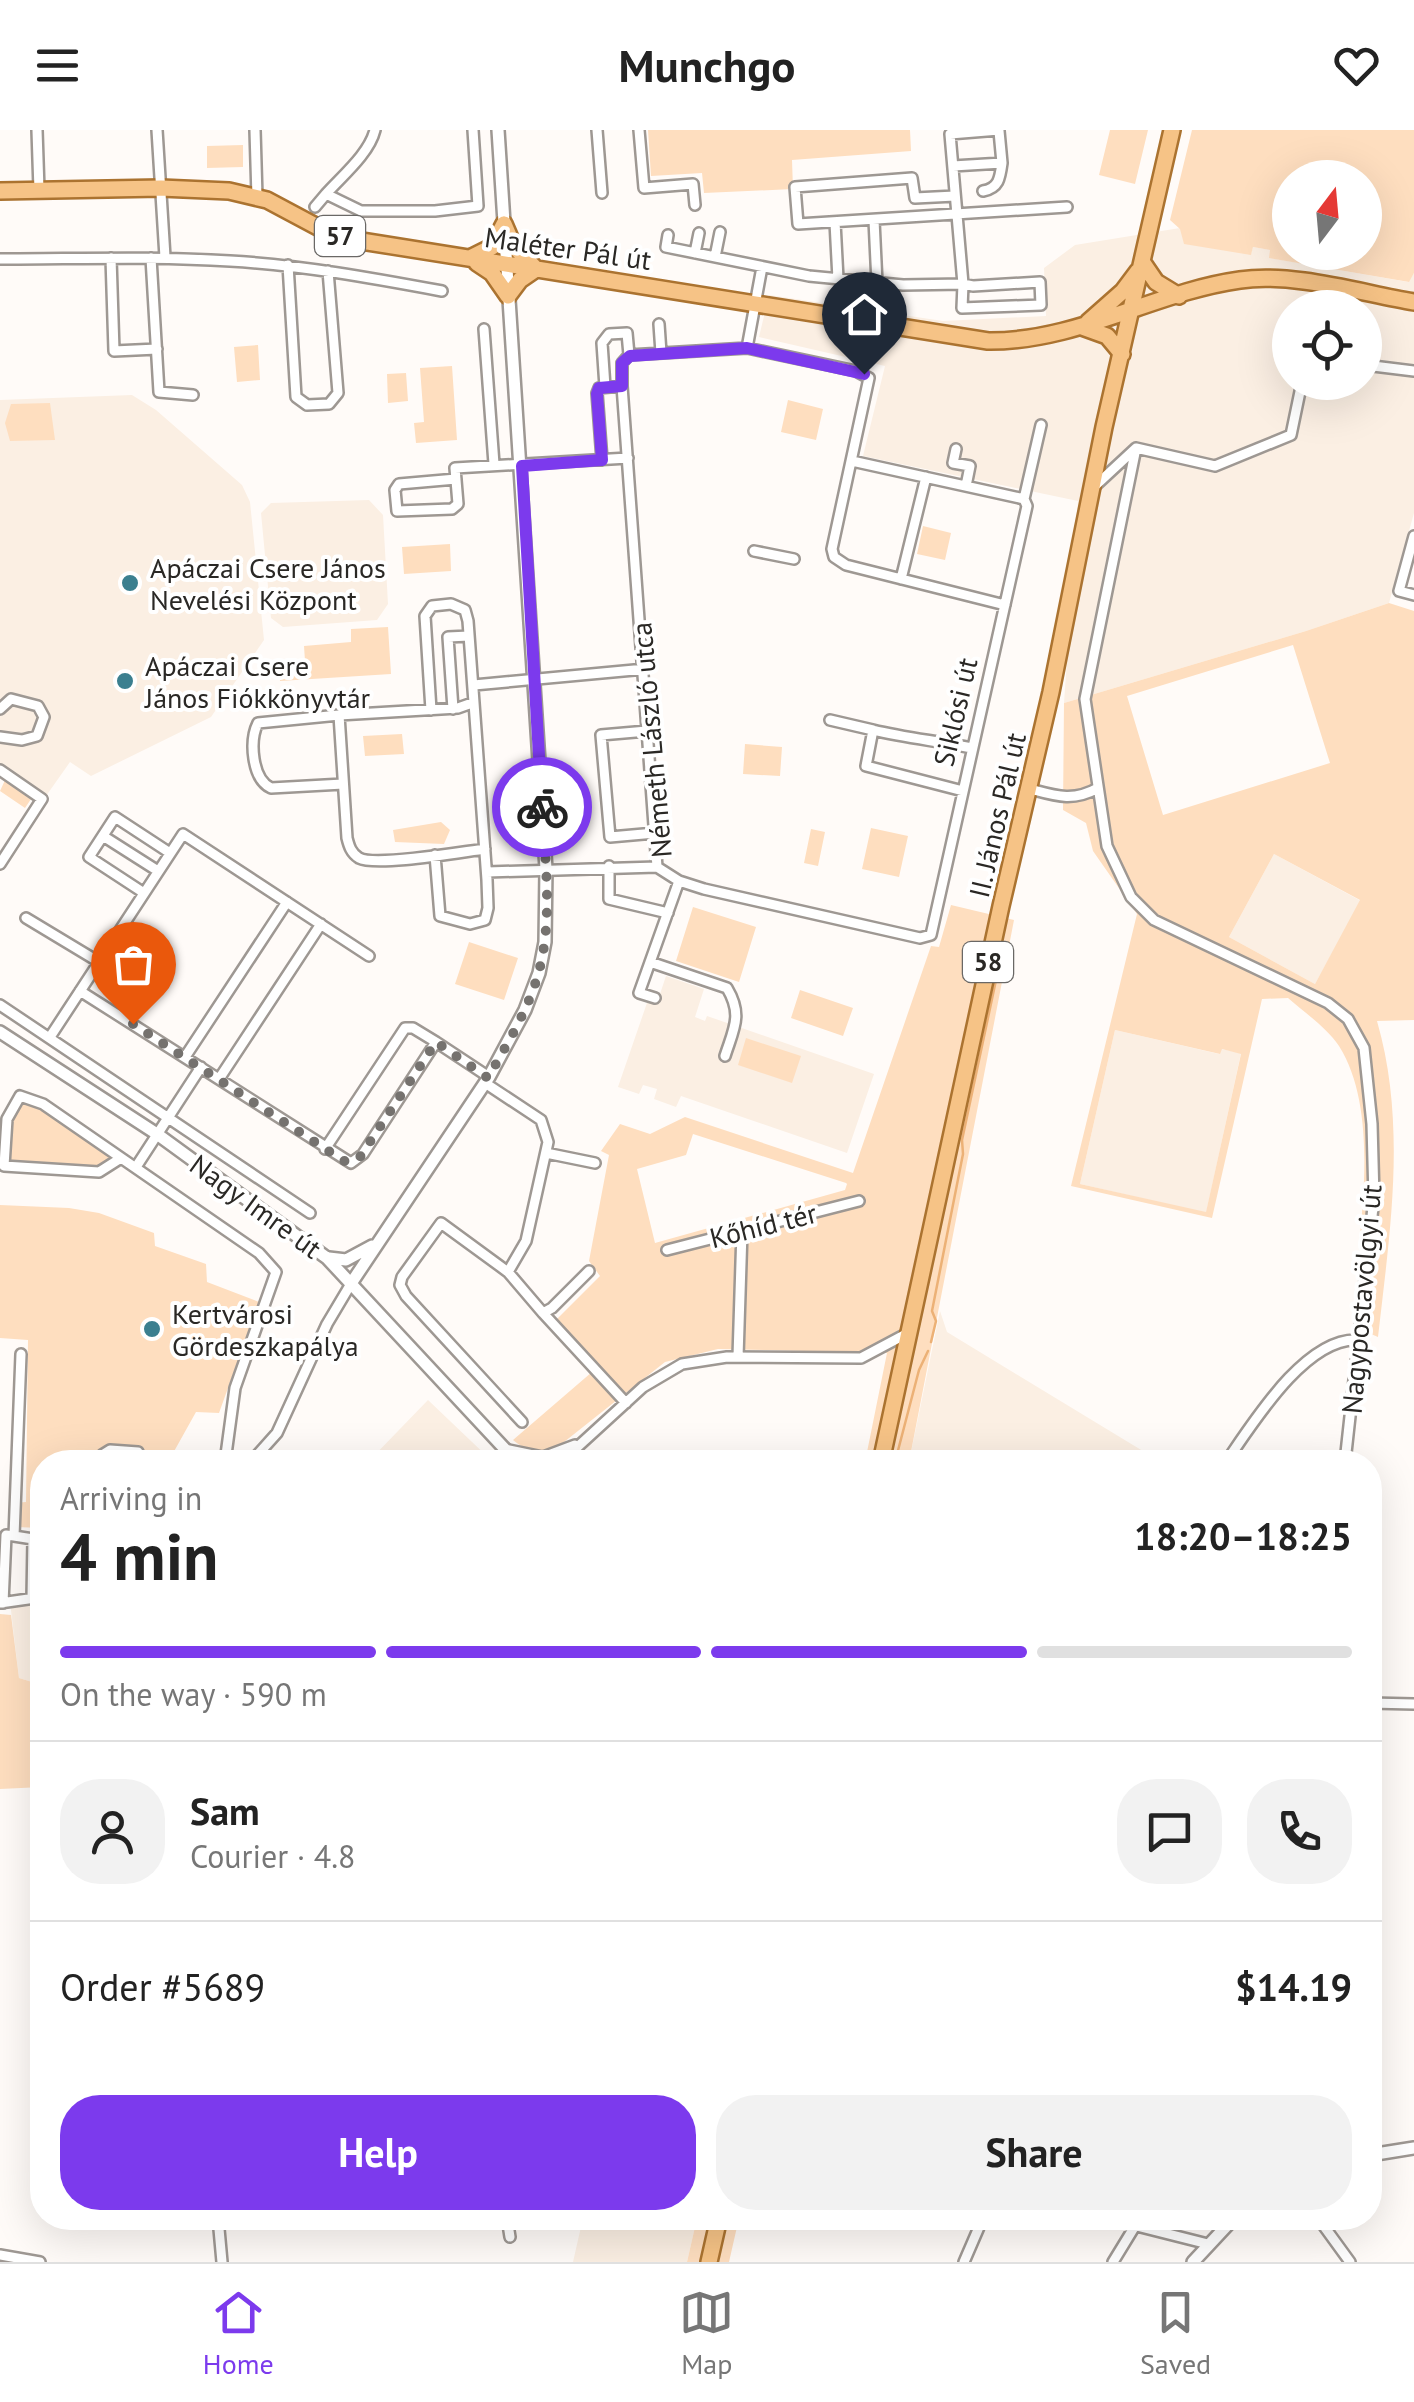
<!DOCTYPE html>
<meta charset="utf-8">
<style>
:root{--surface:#fff;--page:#f2f2f2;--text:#222;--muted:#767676;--line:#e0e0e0;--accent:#7c3aed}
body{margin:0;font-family:"PT Sans",sans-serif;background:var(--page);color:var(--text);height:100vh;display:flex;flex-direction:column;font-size:38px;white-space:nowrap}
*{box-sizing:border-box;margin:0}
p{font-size:32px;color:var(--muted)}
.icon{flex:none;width:55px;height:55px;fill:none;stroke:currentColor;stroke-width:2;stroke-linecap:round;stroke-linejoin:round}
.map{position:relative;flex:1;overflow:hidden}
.side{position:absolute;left:30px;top:1320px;width:1352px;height:780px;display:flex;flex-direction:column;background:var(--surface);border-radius:40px;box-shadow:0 10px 40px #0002}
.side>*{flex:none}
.needle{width:65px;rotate:16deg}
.controls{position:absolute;left:1272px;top:30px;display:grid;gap:20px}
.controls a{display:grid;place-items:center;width:110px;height:110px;border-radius:50%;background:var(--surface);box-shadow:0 10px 40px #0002;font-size:50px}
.pin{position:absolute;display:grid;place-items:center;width:85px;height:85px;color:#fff;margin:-102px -42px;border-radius:50% 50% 50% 0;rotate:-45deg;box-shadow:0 0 10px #0007}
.pin .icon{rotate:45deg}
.courier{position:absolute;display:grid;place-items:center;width:100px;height:100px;margin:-50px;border:8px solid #7c3aed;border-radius:50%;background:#fff;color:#222;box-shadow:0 2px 12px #0007}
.overview em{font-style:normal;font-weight:800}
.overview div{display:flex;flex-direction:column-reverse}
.overview{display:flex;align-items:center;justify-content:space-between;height:170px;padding:0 30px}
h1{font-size:65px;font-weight:800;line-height:75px}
.bar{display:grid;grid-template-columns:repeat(4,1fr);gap:15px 10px;align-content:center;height:120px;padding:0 30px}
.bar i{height:12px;border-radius:8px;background:var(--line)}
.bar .selected{background:var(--accent)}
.bar p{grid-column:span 4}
.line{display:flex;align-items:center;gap:25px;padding:0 30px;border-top:2px solid var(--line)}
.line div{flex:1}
.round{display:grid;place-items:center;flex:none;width:105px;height:105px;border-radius:40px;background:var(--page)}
.cta{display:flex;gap:20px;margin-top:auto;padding:20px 30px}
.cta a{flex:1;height:115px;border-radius:40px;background:var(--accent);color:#fff;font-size:40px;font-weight:800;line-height:115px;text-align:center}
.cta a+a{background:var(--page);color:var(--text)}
header{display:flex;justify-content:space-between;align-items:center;height:130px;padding:0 30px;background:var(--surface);font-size:45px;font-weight:800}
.menu{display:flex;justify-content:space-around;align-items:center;height:140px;border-top:2px solid var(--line);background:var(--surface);font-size:28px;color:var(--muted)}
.menu a{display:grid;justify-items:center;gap:5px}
.menu .selected{color:var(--accent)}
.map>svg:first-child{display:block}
</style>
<header><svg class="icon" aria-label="menu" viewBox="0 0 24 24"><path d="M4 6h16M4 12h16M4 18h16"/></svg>Munchgo<svg class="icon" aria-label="heart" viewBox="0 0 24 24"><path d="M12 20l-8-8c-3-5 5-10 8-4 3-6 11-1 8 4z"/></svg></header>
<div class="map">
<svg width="1414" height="2132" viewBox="0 0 1414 2132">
<rect width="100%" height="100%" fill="#fffbf8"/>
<path fill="#fbefe3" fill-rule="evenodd" d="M 1180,98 L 1251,124 L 1253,117 L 1271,120 L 1270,128 L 1408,152 L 1414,143 L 1414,383 L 1389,473 L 1306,501 L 1064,573 L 1078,371 L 863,326 L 885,236 L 759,207 L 769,165 L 943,191 L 1046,186 L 1044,138 L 1075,115 ZM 1290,178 L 1365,178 L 1365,252 L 1290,252 Z
M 132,265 L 156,280 L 242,355 L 250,372 L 264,510 L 211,587 L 91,646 L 70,632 L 46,666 L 0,635 L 0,270 Z
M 369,370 L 383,385 L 388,474 L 377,490 L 283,497 L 271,488 L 261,383 L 271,373 Z
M 1274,724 L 1361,771 L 1315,854 L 1229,807 Z
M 666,846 L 704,859 L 695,887 L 705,891 L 707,886 L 874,944 L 847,1023 L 681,966 L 676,977 L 654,969 L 657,959 L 643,955 L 639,964 L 618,957 L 648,870 L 657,873 Z
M 1115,900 L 1219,924 L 1221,919 L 1241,923 L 1206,1083 L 1080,1054 Z
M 940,1181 L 947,1202 L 1161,1332 L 909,1332 Z
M 428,1270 L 493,1332 L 368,1332 Z
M 42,1467 L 42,1555 L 19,1548 L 10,1472 Z
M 583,2088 L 697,2088 L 687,2132 L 573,2132 Z"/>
<path fill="#fedebf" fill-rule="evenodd" d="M 648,0 L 910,0 L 911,21 L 792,30 L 793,59 L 704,63 L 702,43 L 651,46 Z
M 1110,0 L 1148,0 L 1135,54 L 1099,45 Z
M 1192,0 L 1414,0 L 1414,143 L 1409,152 L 1269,128 L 1270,120 L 1253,117 L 1251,125 L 1184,114 L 1180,99 L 1170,90 ZM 1290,48 L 1365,48 L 1365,122 L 1290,122 Z
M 243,15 L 243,37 L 207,38 L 207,16 Z
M 258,215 L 260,250 L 237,252 L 234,217 Z
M 452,236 L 457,310 L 416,313 L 414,293 L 424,292 L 420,238 Z
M 406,243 L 408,271 L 388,273 L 387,244 Z
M 788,270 L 823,279 L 816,310 L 781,302 Z
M 50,273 L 55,310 L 10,311 L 5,293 L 11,274 Z
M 923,396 L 951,403 L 945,430 L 917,424 Z
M 450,414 L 451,441 L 404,444 L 402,417 Z
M 1389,473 L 1414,481 L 1414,890 L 1377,891 C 1407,995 1390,1101 1378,1207 L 1364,1201 L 1374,1123 L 1359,1116 C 1365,1055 1373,970 1339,916 C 1327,898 1304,882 1288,868 L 1262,869 L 1212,1088 L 1071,1056 L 1137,784 L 1093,721 L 1086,693 L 1063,680 L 1064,573 L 1306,501 ZM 1293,515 L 1330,633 L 1163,685 L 1127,566 ZM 1274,724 L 1360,770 L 1315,854 L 1229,807 ZM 1115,900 L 1220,924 L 1222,919 L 1241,924 L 1206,1082 L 1080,1054 Z
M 388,497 L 391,544 L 280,551 L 279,533 L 305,531 L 304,516 L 351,512 L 351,499 Z
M 402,604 L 404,624 L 365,626 L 363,606 Z
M 745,614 L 782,617 L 780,646 L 743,644 Z
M 6,648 L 33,666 L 25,678 L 0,661 Z
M 441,692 L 450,700 L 444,714 L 395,712 L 393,700 Z
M 871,698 L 908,706 L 899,747 L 862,739 Z
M 811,699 L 825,702 L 818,736 L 804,733 Z
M 951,775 L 1014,790 L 909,1332 L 865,1332 L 887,1223 L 718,1219 L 665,1232 L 559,1316 C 542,1322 528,1323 513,1310 L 592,1242 L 550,1196 L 600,1146 L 589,1131 L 609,1025 L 601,1021 L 620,994 L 650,1004 L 685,987 L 853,1043 L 931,816 L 939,817 ZM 693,1004 L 846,1053 L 847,1054 L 845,1060 L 655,1113 L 637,1039 L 686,1025 Z
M 693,777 L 756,797 L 739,852 L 676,831 Z
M 469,812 L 518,828 L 504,870 L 455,854 Z
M 162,827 L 176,836 L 162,856 L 148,847 Z
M 800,860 L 853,878 L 843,906 L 791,888 Z
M 746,908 L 801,926 L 792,953 L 738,935 Z
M 20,967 L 29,968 L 120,1028 L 99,1041 L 5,1035 L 8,989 Z
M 0,1075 L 69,1078 L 99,1083 L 154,1103 L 155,1116 L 206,1134 L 207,1152 L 259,1172 L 219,1283 L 196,1282 L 172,1325 L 104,1317 L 101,1332 L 42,1332 L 42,1398 L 15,1397 L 15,1373 L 26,1372 L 28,1210 L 0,1208 Z
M 0,1484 L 11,1485 L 19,1548 L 42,1555 L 42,1657 L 0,1659 Z
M 697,2088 L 739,2088 L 729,2132 L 687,2132 Z"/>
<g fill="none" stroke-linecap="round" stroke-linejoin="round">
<path stroke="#ecb176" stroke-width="2.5" d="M 931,1212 L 936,1191 L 932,1181 L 963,1024 L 962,1010 L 999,836
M 895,1332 L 919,1240 L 928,1221"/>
<g stroke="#9e9893" stroke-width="14">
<path id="minor" d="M 37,0 L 39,60
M 157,0 L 165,127
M 255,0 L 257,67
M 375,0 C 369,24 342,46 326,64 L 361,81 L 435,81 L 478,76 L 473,0
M 597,0 L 602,63
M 639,0 L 644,58 L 693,54 L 695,75
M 953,36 L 1002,33 L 999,1
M 983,61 C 999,58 1000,48 1002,33
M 955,66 L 915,68 L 912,48 L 795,57 L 798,94 L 1067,77
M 315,77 L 326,64
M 874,90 L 877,153
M 835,92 L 838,149
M 668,105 L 666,117 L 809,146 L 903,155 L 963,154 L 950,4 L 999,0
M 695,123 L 699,103
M 715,127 L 720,102
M 111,128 L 114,221 L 157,219
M 151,128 L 159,262 L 193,265
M 0,129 C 77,129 153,126 230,131 C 301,135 372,148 442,161
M 288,135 L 296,267 L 307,275 L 329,274 L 338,263 L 328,141
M 1040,152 L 1041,175 L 962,178 L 963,154 L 973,156 Z
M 659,194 L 661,223
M 484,199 L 494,334
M 747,218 L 762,137
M 1365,235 L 1414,241
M 605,257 L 602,213 L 609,204 L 627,203 L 629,225
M 1136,318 L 1085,569 L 1107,716 L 1131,767 L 1154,790 L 1328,873 L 1348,889 L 1364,918 L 1372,994 L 1374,1068 L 1345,1332
M 956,319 L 953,333 L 970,336 L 966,356
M 602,330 L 597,263 L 599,258 L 622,256
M 852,331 L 1024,369 L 1027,376 L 931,805 L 920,808 L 704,759 L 679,751 L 657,737 L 622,256 L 622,233 L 629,225 L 747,218 L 856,241 L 869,248 L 832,419 L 834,427 L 846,435 L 1005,475
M 456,349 L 399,354 L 395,360 L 397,381 L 452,379 L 458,374 L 455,338 L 628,328
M 1095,356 L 1136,318 L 1215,336 L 1291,305 L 1302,252
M 1024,369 L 1041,295
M 1414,406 L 1399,461 L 1414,465
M 754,421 L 794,429
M 901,449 L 926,347
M 474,555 L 645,539
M 0,579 L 11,569 L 38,576 L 44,587 L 37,606 L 22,610 L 0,607
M 453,579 L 448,507 L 469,506
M 431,580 L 425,486 L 432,476 L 451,474 L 465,480 L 468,491 L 487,750 L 488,778 L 485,790 L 470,794 L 440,786 L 435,725
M 339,585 L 347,708 C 349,716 351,723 359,728 C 376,737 461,722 485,719
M 830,590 L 873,600
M 647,601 L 601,605 L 610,707 L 655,703
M 0,640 L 42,669 L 0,734
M 343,654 L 271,658 C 252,649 249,611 258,593 L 339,585 L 458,578 L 472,573
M 1030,659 C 1056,666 1073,672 1098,658
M 963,661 L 866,636 L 873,600 C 906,608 938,611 972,618
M 103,706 L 158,741
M 609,736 L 609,769 L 668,783
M 487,742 L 657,737
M 144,763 L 89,727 L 115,687 L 170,723
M 26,788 L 99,832
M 650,832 L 727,858 C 743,885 734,898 725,926
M 80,861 L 351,1033 L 363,1024 L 436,912 L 489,947
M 655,868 L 639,863 L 679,751
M 0,875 L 310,1083
M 50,907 L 183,704 L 369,826
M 185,927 L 287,772
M 219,949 L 321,794
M 485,953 L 541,990 L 548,1012 L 526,1111 L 508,1142
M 325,1019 L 405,898 L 413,898 L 436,912
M 546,1023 L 595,1033
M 121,1028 L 99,1042 L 4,1036 L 7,989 L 20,966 L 43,974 L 259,1123 L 276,1142 L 235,1258 L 225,1332
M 136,1037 L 201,937
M 667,1120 L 859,1071
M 543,1183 L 626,1273
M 738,1227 L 742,1101
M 522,1292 L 406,1166 L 400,1155 L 402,1147 L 441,1093 L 508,1142 L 543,1183 L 552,1178 L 589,1141
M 509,1320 L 543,1327 L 575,1315
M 101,1332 L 102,1325 L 110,1320 L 138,1322 L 141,1332
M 251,1332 L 277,1303 L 327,1194 L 352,1152
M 561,1332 L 643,1257 L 682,1234 L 727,1227 L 861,1228 L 908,1203
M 1226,1332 C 1253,1293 1305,1208 1357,1210
M 14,1406 L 33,1409 L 32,1468
M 0,1473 L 42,1467
M 3,1473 L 6,1405 L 14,1406 L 21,1224
M 1370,1573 L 1414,1574
M 218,2088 L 222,2132
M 507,2088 L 510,2107
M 1105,2088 L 1208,2114
M 1318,2088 L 1350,2132
M 0,2125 L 40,2132
M 964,2132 L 983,2088
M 1113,2132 L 1135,2096"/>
</g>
<g stroke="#9e9893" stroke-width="16">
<path id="tertiary" d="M 0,902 L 157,1004 L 327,1128 L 517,1332
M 329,1128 L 346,1130 L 372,1116
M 352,1152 L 489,947 L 525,880 L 539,843 L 545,812 L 546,739 L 498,0
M 1370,2025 L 1414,2018
M 1193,2132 L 1234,2088"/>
</g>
<g stroke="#ab7330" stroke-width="20">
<path id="primary" d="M 0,61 L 161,58 L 229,61 L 267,70 L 327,102 L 355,110 L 988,211 C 1077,212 1154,162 1240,150 C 1293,142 1361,163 1414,172
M 504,94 L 513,115 L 536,139
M 470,128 L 492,117 L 504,94
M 477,133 L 492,143 L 508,166 L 520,150 L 536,139
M 1143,133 L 1156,152 L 1179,166
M 1088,192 L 1123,161 L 1138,141
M 1082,197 L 1107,206 L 1122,224
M 881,1332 L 1001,776 L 1051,562 L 1104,297 L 1172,0
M 709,2132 L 719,2088"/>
</g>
<use href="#minor" stroke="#fff" stroke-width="9"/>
<use href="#tertiary" stroke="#fff" stroke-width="11"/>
<use href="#primary" stroke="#f6c386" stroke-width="15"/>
</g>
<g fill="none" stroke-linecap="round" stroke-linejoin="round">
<path stroke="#75726f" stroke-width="10" stroke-dasharray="0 18" d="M 133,894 L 344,1031 L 358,1030 L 436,912 L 488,948 C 507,914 529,879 539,841 C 553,788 545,731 542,677"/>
<path stroke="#7c3aed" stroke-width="12" d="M 542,677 L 522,336 L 602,330 L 597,264 L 599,258 L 622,256 L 622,233 L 630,226 L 747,218 L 864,244"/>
</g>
<g fill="#3b7f8f" stroke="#fff" stroke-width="4">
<circle cx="130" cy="453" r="10"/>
<circle cx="125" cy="551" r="10"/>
<circle cx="152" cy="1199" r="10"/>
</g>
<g text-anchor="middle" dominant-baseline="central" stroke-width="8" stroke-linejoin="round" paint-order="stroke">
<g fill="#fff" stroke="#6a6866" stroke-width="2.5">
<rect x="315" y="86" width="50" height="40" rx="8"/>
<rect x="963" y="812" width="50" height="40" rx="8"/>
</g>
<g font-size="25" font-weight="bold" fill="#2a2825">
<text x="340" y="106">57</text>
<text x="988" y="832">58</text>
</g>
<g font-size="28" fill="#2a2825" stroke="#fff">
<text transform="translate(568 118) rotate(8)">Maléter Pál út</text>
<text transform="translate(955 582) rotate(-77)">Siklósi út</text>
<text transform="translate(651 610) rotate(-95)">Németh László utca</text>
<text transform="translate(997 685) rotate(-77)">II. János Pál út</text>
<text transform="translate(256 1076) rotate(36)">Nagy Imre út</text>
<text transform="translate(763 1095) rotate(-14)">Kőhíd tér</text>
<text transform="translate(1361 1169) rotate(-85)">Nagypostavölgyi út</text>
</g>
<g font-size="28" fill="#2a2825" stroke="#fff" text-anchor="start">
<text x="150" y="437">Apáczai Csere János<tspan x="150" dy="32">Nevelési Központ</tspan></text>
<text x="145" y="535">Apáczai Csere<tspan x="145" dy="32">János Fiókkönyvtár</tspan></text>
<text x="172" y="1183">Kertvárosi<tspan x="172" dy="32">Gördeszkapálya</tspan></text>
</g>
</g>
</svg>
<div class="controls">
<a><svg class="needle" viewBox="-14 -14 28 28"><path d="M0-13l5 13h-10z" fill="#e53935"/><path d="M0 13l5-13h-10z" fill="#767676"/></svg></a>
<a><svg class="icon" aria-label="locate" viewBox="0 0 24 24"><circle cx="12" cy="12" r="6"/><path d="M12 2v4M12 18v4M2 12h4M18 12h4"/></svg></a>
</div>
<div class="pin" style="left:133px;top:894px;background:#ea580c"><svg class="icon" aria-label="bag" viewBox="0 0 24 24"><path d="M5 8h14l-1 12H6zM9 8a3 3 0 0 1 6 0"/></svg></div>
<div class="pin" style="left:864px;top:244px;background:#1f2937"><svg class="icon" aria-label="home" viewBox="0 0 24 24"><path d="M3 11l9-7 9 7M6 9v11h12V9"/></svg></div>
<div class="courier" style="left:542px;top:677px"><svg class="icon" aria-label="bike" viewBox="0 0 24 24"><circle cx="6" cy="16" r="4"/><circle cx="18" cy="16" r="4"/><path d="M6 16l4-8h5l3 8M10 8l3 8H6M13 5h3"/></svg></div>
<section class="side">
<div class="overview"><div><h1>4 min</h1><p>Arriving in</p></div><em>18:20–18:25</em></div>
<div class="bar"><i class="selected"></i><i class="selected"></i><i class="selected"></i><i></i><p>On the way · 590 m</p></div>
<div class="line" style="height:180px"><a class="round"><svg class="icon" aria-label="person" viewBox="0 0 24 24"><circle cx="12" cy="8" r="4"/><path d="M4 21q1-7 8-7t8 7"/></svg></a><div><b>Sam</b><p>Courier · 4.8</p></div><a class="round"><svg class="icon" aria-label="chat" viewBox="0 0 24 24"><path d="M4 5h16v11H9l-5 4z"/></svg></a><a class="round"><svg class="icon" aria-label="phone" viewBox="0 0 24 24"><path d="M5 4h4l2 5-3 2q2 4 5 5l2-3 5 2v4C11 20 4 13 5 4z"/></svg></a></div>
<div class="line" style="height:130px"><div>Order #5689</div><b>$14.19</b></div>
<div class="cta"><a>Help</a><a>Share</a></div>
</section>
</div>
<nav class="menu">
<a class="selected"><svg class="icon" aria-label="home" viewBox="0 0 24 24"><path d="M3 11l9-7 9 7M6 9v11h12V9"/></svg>Home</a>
<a><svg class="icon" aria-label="map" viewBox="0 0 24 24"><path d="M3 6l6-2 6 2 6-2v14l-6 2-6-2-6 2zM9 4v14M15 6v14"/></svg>Map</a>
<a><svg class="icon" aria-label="saved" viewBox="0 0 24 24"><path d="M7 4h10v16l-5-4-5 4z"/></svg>Saved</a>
</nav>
